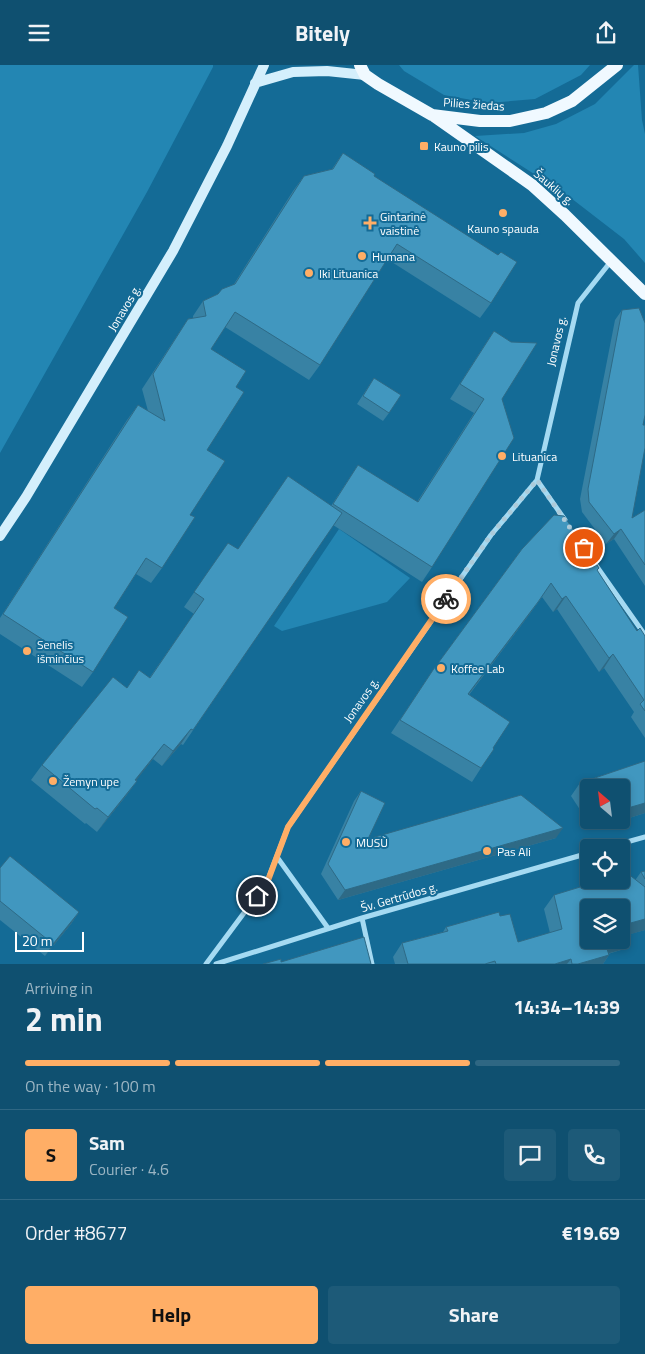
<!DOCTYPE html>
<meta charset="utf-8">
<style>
:root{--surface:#0f5070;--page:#1d5a78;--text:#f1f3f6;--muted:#9bb5c3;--line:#2f6783;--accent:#ffae66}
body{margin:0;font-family:"Titillium Web",sans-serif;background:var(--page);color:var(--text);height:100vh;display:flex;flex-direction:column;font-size:19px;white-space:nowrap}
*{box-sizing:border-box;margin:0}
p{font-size:16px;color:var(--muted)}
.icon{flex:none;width:28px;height:28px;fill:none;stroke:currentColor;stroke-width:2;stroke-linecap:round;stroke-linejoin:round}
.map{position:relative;height:899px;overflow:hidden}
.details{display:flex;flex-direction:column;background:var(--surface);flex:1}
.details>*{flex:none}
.needle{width:32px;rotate:332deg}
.tools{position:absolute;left:580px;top:714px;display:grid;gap:10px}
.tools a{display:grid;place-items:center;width:50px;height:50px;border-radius:5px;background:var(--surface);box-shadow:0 2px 8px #0003,0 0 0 1px var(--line);font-size:25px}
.scale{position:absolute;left:15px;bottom:12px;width:69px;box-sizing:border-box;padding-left:5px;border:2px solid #fff;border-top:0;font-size:14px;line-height:18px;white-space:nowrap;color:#fff;-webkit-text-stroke:4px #146b96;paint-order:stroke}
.pin{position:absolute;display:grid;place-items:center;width:42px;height:42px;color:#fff;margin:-21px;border:2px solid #fff;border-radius:50%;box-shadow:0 1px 5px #0007}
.courier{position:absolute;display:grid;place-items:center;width:50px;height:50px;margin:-25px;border:4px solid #ffae66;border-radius:50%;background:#fff;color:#222;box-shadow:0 1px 6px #0007}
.headline em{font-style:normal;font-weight:700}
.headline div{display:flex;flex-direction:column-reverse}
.headline{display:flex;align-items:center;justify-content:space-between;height:85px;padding:0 25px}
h1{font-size:32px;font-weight:700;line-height:38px}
.bar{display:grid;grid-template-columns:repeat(4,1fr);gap:8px 5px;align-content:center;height:60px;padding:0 25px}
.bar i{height:6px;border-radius:4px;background:var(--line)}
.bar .active{background:var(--accent)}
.bar p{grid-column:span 4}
.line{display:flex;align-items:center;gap:12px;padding:0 25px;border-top:1px solid var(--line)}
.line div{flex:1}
.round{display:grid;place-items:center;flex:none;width:52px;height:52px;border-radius:5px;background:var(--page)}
.cta{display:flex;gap:10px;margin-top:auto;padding:10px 25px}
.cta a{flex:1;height:58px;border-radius:5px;background:var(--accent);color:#111;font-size:20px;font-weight:700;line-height:58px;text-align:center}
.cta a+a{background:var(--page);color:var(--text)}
header{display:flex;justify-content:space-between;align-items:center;height:65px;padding:0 25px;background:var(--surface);font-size:22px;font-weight:700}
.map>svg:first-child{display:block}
</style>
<header><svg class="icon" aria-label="menu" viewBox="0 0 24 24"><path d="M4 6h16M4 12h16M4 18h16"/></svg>Bitely<svg class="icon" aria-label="share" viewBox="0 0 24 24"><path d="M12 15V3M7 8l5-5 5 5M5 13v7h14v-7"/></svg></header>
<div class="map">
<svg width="645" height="899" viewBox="0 0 645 899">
<rect width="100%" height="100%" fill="#146b96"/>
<path fill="#2386b3" d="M 0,0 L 213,0 L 213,2 L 147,127 L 0,388 Z
M 399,0 L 590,0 L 581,10 L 535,34 L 488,38 L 444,30 L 404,6 Z
M 634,0 L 638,0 L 642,55 L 645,69 L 645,198 L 624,174 L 567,130 L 475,71 L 524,68 L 556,59 L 595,39 Z
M 339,464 L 410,513 L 387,537 L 282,566 L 274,561 Z"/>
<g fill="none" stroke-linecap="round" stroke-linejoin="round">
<path stroke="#a5daf2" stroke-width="5" d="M 537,415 L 565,455
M 595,499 L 645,570
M 609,782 L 645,772
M 277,792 L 328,863
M 362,853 L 372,899
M 206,899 L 267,817 L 288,762 L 491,470 L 537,415 L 578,238 L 612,195
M 216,899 L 362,853 L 589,788"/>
<path stroke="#d4effc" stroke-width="10" d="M 255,18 L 293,7 L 327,6 L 365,10
M 0,471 L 26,432 L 173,186 L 227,81 L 264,0"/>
<path stroke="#f0f9ff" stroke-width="12" d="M 360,0 L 365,10 L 378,19 L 432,50 L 480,56 L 510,56 L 546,48 L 572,36 L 617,0
M 434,51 L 532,120 L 565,150 L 645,229"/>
</g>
<path fill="#3882a4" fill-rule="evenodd" d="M 343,88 L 374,111 L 491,238 L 480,253 L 387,194 L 320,300 L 309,315 L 225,262 L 211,284 L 236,322 L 207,385 L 190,450 L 162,503 L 151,518 L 136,509 L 114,543 L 93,607 L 82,622 L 0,569 L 0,553 L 127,355 L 138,340 L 148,346 L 142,324 L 188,254 L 193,253 L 193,251 L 203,236 L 218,229 L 234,219 L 293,126 L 304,111 L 332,104 Z
M 622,245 L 643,360 L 632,453 L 645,445 L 645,521 L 614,474 L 606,479 L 582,447 L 580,434 L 615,255 Z
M 494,266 L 502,334 L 432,502 L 422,517 L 333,460 L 183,680 L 181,679 L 162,701 L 153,694 L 136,715 L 137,716 L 126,731 L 97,767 L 86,758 L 85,759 L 31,715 L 42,700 L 127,623 L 150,612 L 194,549 L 184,542 L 195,526 L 238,484 L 331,441 L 358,400 L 417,437 L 474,348 L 450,334 L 484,281 Z
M 374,313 L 389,348 L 383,356 L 357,339 Z
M 522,484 L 597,506 L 637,566 L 645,571 L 645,673 L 631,652 L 634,647 L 604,603 L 599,607 L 557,544 L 553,547 L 542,532 L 529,550 L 469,630 L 493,683 L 481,703 L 472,717 L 391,668 L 433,605 Z
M 645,696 L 645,748 L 598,763 L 592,763 L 571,731 L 580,718 ZM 589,722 L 621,755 L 589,755 Z
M 361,726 L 368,774 L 556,773 L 338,835 L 321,809 L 354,736 Z
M 0,803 L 79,847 L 71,859 L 45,891 L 0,855 Z
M 645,806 L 645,865 L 630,869 L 621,885 L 608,889 L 609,890 L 603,899 L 395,899 L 393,892 L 402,878 L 443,867 L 446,862 L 500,851 L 518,877 L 550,868 L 544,844 L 554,830 L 636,814 L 641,807 Z"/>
<path fill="#2e6a86" d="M 621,464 L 614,474 L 606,479 L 614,469 Z
M 566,531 L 557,544 L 553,547 L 562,534 Z
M 538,537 L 529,550 L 459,642 L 468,629 Z
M 613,589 L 604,603 L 599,607 L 609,593 Z
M 191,664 L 181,679 L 162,701 L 173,686 Z
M 164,679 L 153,694 L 125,730 L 135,715 Z
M 137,716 L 126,731 L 97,767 L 108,752 Z
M 645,738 L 645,748 L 598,763 L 592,763 L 597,755 L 621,755 L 621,745 Z
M 563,763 L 556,773 L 338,835 L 345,825 Z
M 79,847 L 71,859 L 45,891 L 53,879 Z
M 645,854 L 645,865 L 621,872 L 627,859 Z
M 631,871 L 621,885 L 595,892 L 605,878 L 617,875 L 621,875 L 621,874 Z
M 609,890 L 603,899 L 578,899 Z
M 571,894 L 567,899 L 555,899 Z"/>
<path fill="#4197bf" stroke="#2e6a86" d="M 343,88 L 375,109 L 374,111 L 498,190 L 501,187 L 517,197 L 491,238 L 397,179 L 320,300 L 235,247 L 211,284 L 246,306 L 236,322 L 244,327 L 207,385 L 225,396 L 190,450 L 195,452 L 162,503 L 146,493 L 114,543 L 128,552 L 93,607 L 3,549 L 138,340 L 165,356 L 153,309 L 188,254 L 206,251 L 203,236 L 218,229 L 222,224 L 235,219 L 304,111 L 333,104 Z
M 639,243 L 645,258 L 645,350 L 643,360 L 645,360 L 645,383 L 632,453 L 645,445 L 645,500 L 621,464 L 614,469 L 589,437 L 588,424 L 622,245 Z
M 494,266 L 511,277 L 537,278 L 502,334 L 514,373 L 432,502 L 333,439 L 358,400 L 418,437 L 484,334 L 460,319 Z
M 374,313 L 401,330 L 389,348 L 363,331 Z
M 288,411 L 342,448 L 193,665 L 191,664 L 173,686 L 164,679 L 135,715 L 137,716 L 108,752 L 97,743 L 95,744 L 42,700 L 113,612 L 127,623 L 139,605 L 150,613 L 204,534 L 194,527 L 205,511 L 228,478 L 238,484 Z
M 554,450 L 564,451 L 599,503 L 597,505 L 637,566 L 640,563 L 645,571 L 645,646 L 640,639 L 644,635 L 613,589 L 609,593 L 566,531 L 562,534 L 551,518 L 538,537 L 468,629 L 510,657 L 493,683 L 494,684 L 481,703 L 400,655 L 433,605 L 522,484 Z
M 645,696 L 645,738 L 621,745 L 621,722 L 589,722 L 589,731 L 580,718 Z
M 361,726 L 385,738 L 368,774 L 521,730 L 563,763 L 345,825 L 328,799 Z
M 10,791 L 79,847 L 53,879 L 0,836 L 0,803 Z
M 645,806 L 645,814 L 641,807 Z
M 627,808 L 645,822 L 645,854 L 627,859 L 631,871 L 621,874 L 621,842 L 589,842 L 589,875 L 617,875 L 605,878 L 609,890 L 578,899 L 572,899 L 571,894 L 555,899 L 496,899 L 495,896 L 485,899 L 408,899 L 402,878 L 448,866 L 446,862 L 499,847 L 500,851 L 510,849 L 518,877 L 562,864 L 554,830 L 603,815 L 621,815 L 621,810 Z
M 364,872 L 371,899 L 263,899 L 281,894 L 281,897 Z"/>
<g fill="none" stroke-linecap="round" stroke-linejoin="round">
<path stroke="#adcbda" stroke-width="5" stroke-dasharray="0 9" d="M 446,534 L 491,470 L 537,415 L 584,483"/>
<path stroke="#ffae66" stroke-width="6" d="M 257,831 L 267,818 L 288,762 L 446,534"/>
</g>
<g fill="#ffae66" stroke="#146b96" stroke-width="2">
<rect x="419" y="76" width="10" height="10" rx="2.5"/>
<circle cx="503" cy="148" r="5"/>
<path d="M367.5 150.5h5v5h5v5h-5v5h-5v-5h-5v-5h5z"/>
<circle cx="362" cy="191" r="5"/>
<circle cx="309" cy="208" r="5"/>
<circle cx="502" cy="391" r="5"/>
<circle cx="27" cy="586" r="5"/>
<circle cx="441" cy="603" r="5"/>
<circle cx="53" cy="716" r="5"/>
<circle cx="346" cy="777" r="5"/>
<circle cx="487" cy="786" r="5"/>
</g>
<g text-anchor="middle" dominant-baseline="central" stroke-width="4" stroke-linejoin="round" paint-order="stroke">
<g font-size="12" fill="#fff" stroke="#146b96">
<text transform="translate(474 39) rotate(4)">Pilies žiedas</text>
<text transform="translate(554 122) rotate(40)">Šauklių g.</text>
<text transform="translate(124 243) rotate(-59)">Jonavos g.</text>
<text transform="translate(556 276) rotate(-77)">Jonavos g.</text>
<text transform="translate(361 635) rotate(-55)">Jonavos g.</text>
<text transform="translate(399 832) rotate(-16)">Šv. Gertrūdos g.</text>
</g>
<g font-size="12" fill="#fff" stroke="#146b96" text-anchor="start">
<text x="434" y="81">Kauno pilis</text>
<text x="380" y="151">Gintarinė<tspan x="380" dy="14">vaistinė</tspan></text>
<text x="503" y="163" text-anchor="middle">Kauno spauda</text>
<text x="372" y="191">Humana</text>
<text x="319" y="208">Iki Lituanica</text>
<text x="512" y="391">Lituanica</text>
<text x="37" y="579">Senelis<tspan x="37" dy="14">išminčius</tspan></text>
<text x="451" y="603">Koffee Lab</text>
<text x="63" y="716">Žemyn upe</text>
<text x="356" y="777">MUSÙ</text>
<text x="497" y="786">Pas Ali</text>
</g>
</g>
</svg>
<div class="tools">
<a><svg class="needle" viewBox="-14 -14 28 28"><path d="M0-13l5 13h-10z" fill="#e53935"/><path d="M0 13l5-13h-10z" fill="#9bb5c3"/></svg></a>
<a><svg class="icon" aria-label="locate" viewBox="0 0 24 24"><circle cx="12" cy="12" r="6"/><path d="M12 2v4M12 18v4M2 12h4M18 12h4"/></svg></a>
<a><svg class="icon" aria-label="layers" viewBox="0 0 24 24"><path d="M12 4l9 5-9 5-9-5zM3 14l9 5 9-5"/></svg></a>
</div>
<div class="scale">20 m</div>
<div class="pin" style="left:584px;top:483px;background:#ea580c"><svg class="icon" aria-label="bag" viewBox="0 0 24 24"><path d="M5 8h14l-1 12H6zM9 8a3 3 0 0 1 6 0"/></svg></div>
<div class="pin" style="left:257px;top:831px;background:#1f2937"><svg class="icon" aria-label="home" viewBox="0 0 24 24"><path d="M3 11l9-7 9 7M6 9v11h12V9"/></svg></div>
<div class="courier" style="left:446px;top:534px"><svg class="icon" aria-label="bike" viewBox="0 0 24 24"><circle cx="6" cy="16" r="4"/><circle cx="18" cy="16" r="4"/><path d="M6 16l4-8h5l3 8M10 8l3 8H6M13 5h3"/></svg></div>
</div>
<section class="details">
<div class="headline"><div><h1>2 min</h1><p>Arriving in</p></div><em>14:34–14:39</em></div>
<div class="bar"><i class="active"></i><i class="active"></i><i class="active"></i><i></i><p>On the way · 100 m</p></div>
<div class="line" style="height:90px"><b class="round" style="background:var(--accent);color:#111">S</b><div><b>Sam</b><p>Courier · 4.6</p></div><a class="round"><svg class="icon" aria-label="chat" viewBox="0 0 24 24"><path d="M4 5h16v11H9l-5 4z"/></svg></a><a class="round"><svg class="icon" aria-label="phone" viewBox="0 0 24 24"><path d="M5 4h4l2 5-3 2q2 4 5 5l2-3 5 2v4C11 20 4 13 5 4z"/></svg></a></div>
<div class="line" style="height:65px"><div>Order #8677</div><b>€19.69</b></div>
<div class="cta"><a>Help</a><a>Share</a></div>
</section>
